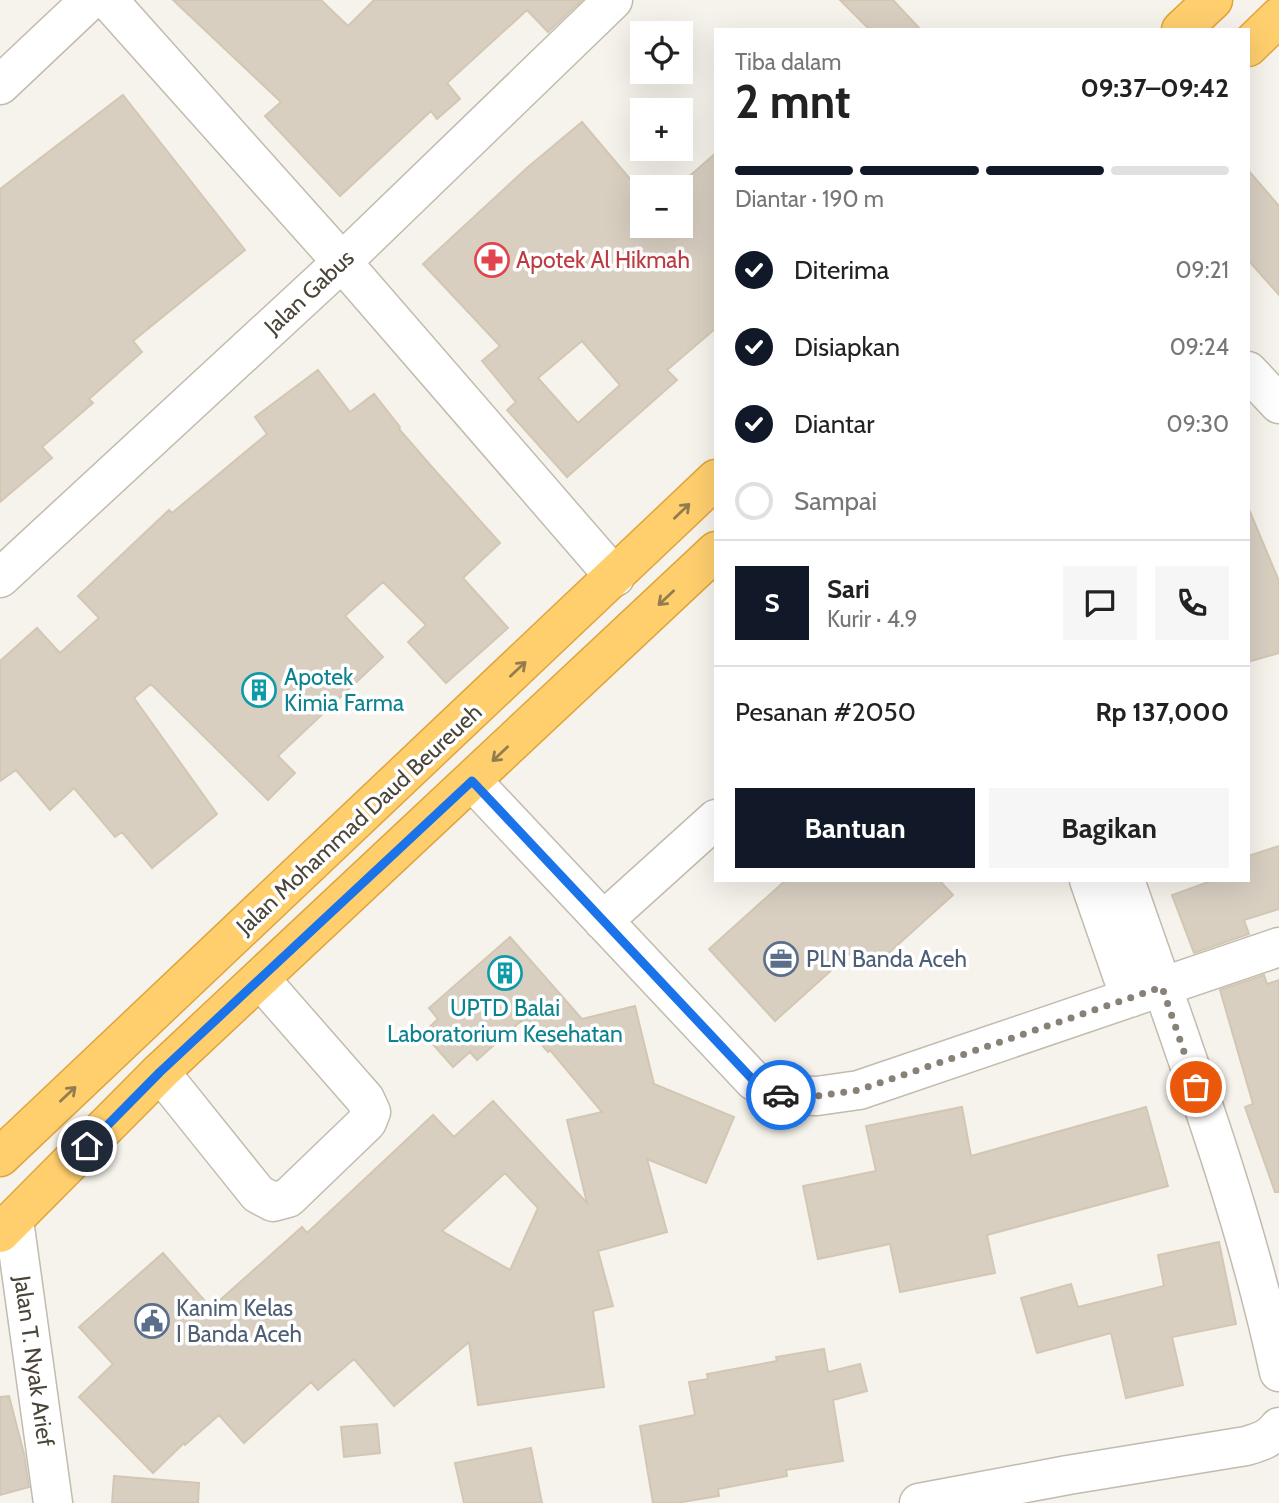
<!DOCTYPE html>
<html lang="id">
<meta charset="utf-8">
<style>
:root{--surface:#fff;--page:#f6f6f6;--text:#222;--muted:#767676;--line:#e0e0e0;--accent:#111827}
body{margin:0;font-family:Cabin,sans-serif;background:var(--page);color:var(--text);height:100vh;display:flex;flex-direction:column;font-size:26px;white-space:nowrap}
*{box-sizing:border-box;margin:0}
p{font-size:23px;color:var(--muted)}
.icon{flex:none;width:38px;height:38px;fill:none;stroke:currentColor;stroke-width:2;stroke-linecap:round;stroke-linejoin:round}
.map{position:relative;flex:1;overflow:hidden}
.side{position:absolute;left:714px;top:28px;width:536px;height:854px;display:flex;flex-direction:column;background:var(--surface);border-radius:0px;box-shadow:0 7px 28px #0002}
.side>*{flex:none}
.buttons{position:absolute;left:630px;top:21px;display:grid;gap:14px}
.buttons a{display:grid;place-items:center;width:63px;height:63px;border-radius:0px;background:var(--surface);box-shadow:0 7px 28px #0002;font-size:35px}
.pin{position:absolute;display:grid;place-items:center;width:60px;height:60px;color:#fff;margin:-30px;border:4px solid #fff;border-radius:50%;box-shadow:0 2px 7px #0007}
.courier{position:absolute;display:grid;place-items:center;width:70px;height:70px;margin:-35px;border:5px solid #1a73e8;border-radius:50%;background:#fff;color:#222;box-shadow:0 2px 9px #0007}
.headline em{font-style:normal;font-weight:700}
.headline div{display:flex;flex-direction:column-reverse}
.headline{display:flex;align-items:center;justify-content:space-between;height:119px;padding:0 21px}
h1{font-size:46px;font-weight:700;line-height:52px}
.bar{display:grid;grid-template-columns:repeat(4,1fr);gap:10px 7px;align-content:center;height:84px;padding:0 21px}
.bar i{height:9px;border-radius:5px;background:var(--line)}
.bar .current{background:var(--accent)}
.bar p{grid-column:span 4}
.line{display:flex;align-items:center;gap:18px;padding:0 21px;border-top:2px solid var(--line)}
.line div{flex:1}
.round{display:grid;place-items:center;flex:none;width:74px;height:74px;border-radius:0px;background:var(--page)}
ol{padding:0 21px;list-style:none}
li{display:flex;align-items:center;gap:21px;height:77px}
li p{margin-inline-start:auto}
li .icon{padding:7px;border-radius:50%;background:var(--accent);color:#fff;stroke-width:4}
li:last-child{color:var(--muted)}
li i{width:38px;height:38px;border:4px solid var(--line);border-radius:50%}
.primary-button{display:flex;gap:14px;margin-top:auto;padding:14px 21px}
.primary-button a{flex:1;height:80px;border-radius:0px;background:var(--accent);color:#fff;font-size:28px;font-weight:700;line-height:80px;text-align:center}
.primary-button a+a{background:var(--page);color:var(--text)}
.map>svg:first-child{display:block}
</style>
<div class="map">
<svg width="1279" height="1503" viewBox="0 0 1279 1503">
<rect width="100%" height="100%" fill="#f6f3ec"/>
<path fill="#d8cfc1" stroke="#d3c7b4" stroke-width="2" fill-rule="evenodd" d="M 173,0 L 321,0 L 348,26 L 374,0 L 582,0 L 548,32 L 527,10 L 447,83 L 460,99 L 437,119 L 431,111 L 340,196 L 265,116 L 281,102 Z
M 840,0 L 893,0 L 921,30 L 870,30 Z
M 123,95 L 245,250 L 133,341 L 142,352 L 89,399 L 93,403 L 42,447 L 52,458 L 0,502 L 0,189 Z
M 582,122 L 642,193 L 642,226 L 681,226 L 681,187 L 677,187 L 716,153 L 716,328 L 667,370 L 677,380 L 567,477 L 507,410 L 516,402 L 482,361 L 500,346 L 423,264 L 528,167 ZM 582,341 L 620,385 L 578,423 L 538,378 Z
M 1248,170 L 1279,206 L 1279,295 L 1248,260 Z
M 318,370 L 350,412 L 374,394 L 400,427 L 399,429 L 432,467 L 500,543 L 463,578 L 508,628 L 446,683 L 408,642 L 426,625 L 383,582 L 345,616 L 383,657 L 278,756 L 295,773 L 268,800 L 151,684 L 134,698 L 217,814 L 152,868 L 122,832 L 115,837 L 74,788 L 50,810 L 16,770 L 0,781 L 0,661 L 37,628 L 60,653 L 99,618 L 78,596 L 169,510 L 172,513 L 267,434 L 255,417 Z
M 1248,507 L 1279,581 L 1279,653 L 1248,662 Z
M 1279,846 L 1279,909 L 1244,920 L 1249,934 L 1194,953 L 1172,895 L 1214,880 L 1248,880 L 1248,856 Z
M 786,880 L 939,880 L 953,895 L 872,968 L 855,949 L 775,1021 L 709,949 Z
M 510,937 L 582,1019 L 635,1006 L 654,1084 L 734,1117 L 706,1183 L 647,1159 L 667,1232 L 598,1251 L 613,1306 L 593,1311 L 604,1387 L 478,1405 L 469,1342 L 394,1406 L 354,1359 L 318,1390 L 311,1382 L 244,1443 L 219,1415 L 185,1445 L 184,1443 L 153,1473 L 79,1397 L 113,1364 L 79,1327 L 163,1253 L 211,1308 L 302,1227 L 307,1233 L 433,1115 L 454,1137 L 493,1101 L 587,1203 L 567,1120 L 602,1112 L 550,1050 L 548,1052 L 521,1021 L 477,1060 L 470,1052 L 453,1067 L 423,1033 L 438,1019 L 429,1008 ZM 505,1173 L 538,1208 L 510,1270 L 442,1231 Z
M 1264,975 L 1267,984 L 1279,980 L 1279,1192 L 1275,1192 L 1245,1107 L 1253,1104 L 1220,990 Z
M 962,1107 L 971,1156 L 1146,1107 L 1168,1186 L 987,1235 L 995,1273 L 900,1292 L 890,1244 L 818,1259 L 803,1186 L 876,1171 L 866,1126 Z
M 1219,1242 L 1236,1324 L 1172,1337 L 1183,1385 L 1126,1398 L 1111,1333 L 1037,1353 L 1021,1298 L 1071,1284 L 1078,1307 L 1164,1286 L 1158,1255 Z
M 824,1349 L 828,1372 L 860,1364 L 867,1391 L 833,1400 L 843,1461 L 786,1470 L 787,1476 L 718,1489 L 719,1496 L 676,1503 L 653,1503 L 640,1426 L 695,1415 L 689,1382 L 708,1379 L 707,1374 L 777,1361 L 776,1357 Z
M 9,1396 L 24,1454 L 29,1487 L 0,1495 L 0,1397 Z
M 377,1424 L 380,1453 L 344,1457 L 341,1427 Z
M 531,1448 L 542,1503 L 464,1503 L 455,1463 Z
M 114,1476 L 199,1483 L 198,1503 L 112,1503 Z"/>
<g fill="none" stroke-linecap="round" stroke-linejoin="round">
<g stroke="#c2bbae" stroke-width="41">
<path id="minor" d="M 108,0 L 342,262 L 615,577
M 0,85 L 90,0
M 1248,371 L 1279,404
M 0,578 L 342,262 L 613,0
M 472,781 L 754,1081 L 781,1095 L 817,1096 L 859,1090 L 1279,947
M 1089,880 L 1130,998
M 1125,880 C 1181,1043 1243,1204 1279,1372
M 603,921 L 716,819
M 160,1072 L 258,1194 L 273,1202 L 288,1198 L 367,1122 L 371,1112 L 365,1099 L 260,979
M 14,1220 L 53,1503
M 919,1503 L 1068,1475 L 1246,1446 C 1260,1442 1270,1439 1279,1427"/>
</g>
<g stroke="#e0a43c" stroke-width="41">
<path id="highway" d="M 1181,30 L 1213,0
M 1248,47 L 1279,17
M 0,1157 L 716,479
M 0,1233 L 160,1072 L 716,551"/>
</g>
<use href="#minor" stroke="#fff" stroke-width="38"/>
<use href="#highway" stroke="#ffcf6e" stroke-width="38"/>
</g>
<defs><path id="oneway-shaft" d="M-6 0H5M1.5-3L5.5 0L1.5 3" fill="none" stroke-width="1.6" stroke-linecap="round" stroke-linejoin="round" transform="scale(1.75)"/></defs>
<g stroke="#937c4e">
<use href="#oneway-shaft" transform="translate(682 511) rotate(-44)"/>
<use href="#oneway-shaft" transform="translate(666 598) rotate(137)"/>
<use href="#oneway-shaft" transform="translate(518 669) rotate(-43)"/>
<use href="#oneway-shaft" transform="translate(500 754) rotate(137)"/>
<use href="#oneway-shaft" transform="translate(68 1094) rotate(-43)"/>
</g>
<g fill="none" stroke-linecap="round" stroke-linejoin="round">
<path stroke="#878178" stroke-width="7" stroke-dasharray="0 12.6" d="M 781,1095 L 817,1096 L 859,1090 L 1162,987 L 1196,1087"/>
<path stroke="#1a73e8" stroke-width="9" d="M 87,1146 L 160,1072 L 472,781 L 754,1081 L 781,1095"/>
</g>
<defs>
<g id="pharmacy-ring" transform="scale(1.75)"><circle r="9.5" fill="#fff" stroke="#e0444e" stroke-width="1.5"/><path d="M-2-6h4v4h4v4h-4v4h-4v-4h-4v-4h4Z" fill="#e0444e"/></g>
<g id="building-ring" transform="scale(1.75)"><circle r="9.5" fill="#fff" stroke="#0f9aa8" stroke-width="1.5"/><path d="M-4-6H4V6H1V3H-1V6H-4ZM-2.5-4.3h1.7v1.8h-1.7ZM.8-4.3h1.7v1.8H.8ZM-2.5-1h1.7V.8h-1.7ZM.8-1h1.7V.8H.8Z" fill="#0f9aa8"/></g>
<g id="office-ring" transform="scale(1.75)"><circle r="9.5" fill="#fff" stroke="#5c6f8a" stroke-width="1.5"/><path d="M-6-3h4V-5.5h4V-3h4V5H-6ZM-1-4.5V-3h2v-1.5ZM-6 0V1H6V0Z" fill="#5c6f8a"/></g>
<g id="civic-ring" transform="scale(1.75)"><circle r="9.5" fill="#fff" stroke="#5c6f8a" stroke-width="1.5"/><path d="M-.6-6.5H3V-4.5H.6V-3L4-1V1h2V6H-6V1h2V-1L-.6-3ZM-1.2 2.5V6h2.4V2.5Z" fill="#5c6f8a"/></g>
</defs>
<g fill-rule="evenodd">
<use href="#pharmacy-ring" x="492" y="260"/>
<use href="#building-ring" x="259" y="690"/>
<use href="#office-ring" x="781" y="959"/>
<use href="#building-ring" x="505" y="973"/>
<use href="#civic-ring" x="152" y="1321"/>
</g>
<g text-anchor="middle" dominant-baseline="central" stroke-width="7" stroke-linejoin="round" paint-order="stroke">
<g font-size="23" fill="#be3a42" stroke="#fff" text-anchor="start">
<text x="516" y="260">Apotek Al Hikmah</text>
</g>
<g font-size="23" fill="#4b4439" stroke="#fff">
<text transform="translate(309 292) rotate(-43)">Jalan Gabus</text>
<text transform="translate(359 819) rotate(-43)">Jalan Mohammad Daud Beureueh</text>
<text transform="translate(34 1361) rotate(82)">Jalan T. Nyak Arief</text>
</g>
<g font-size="23" fill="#0d838f" stroke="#fff" text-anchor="start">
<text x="284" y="677">Apotek<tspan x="284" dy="26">Kimia Farma</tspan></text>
<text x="505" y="1008" text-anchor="middle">UPTD Balai<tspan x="505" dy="26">Laboratorium Kesehatan</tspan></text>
</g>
<g font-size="23" fill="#4e5e75" stroke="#fff" text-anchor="start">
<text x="806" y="959">PLN Banda Aceh</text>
<text x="176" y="1308">Kanim Kelas<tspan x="176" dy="26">I Banda Aceh</tspan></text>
</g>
</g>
</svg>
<div class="buttons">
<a><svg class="icon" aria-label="locate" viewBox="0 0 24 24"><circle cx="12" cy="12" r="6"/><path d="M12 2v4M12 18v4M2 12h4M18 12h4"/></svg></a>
<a>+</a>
<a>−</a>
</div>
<div class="pin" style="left:1196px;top:1087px;background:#ea580c"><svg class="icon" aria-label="bag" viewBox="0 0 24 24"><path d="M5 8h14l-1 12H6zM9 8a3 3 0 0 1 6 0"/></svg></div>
<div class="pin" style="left:87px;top:1146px;background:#1f2937"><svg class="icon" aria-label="home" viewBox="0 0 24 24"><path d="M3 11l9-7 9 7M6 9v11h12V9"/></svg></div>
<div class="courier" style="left:781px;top:1095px"><svg class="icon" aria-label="car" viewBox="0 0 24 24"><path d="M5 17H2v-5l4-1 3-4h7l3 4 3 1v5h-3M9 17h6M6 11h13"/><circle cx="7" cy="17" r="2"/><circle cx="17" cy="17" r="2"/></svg></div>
<section class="side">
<div class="headline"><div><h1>2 mnt</h1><p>Tiba dalam</p></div><em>09:37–09:42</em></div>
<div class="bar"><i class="current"></i><i class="current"></i><i class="current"></i><i></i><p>Diantar · 190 m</p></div>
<ol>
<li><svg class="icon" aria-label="check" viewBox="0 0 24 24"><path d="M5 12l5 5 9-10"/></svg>Diterima<p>09:21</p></li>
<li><svg class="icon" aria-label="check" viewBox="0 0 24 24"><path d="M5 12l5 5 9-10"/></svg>Disiapkan<p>09:24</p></li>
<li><svg class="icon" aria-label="check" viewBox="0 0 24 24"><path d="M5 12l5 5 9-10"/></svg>Diantar<p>09:30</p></li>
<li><i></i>Sampai</li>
</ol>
<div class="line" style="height:126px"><b class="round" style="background:var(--accent);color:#fff">S</b><div><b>Sari</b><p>Kurir · 4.9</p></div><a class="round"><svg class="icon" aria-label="chat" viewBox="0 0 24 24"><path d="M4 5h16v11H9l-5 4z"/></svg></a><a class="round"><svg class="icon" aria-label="phone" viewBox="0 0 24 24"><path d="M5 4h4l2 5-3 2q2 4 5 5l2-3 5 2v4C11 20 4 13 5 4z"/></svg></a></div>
<div class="line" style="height:91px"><div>Pesanan #2050</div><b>Rp 137,000</b></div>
<div class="primary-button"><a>Bantuan</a><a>Bagikan</a></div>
</section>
</div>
